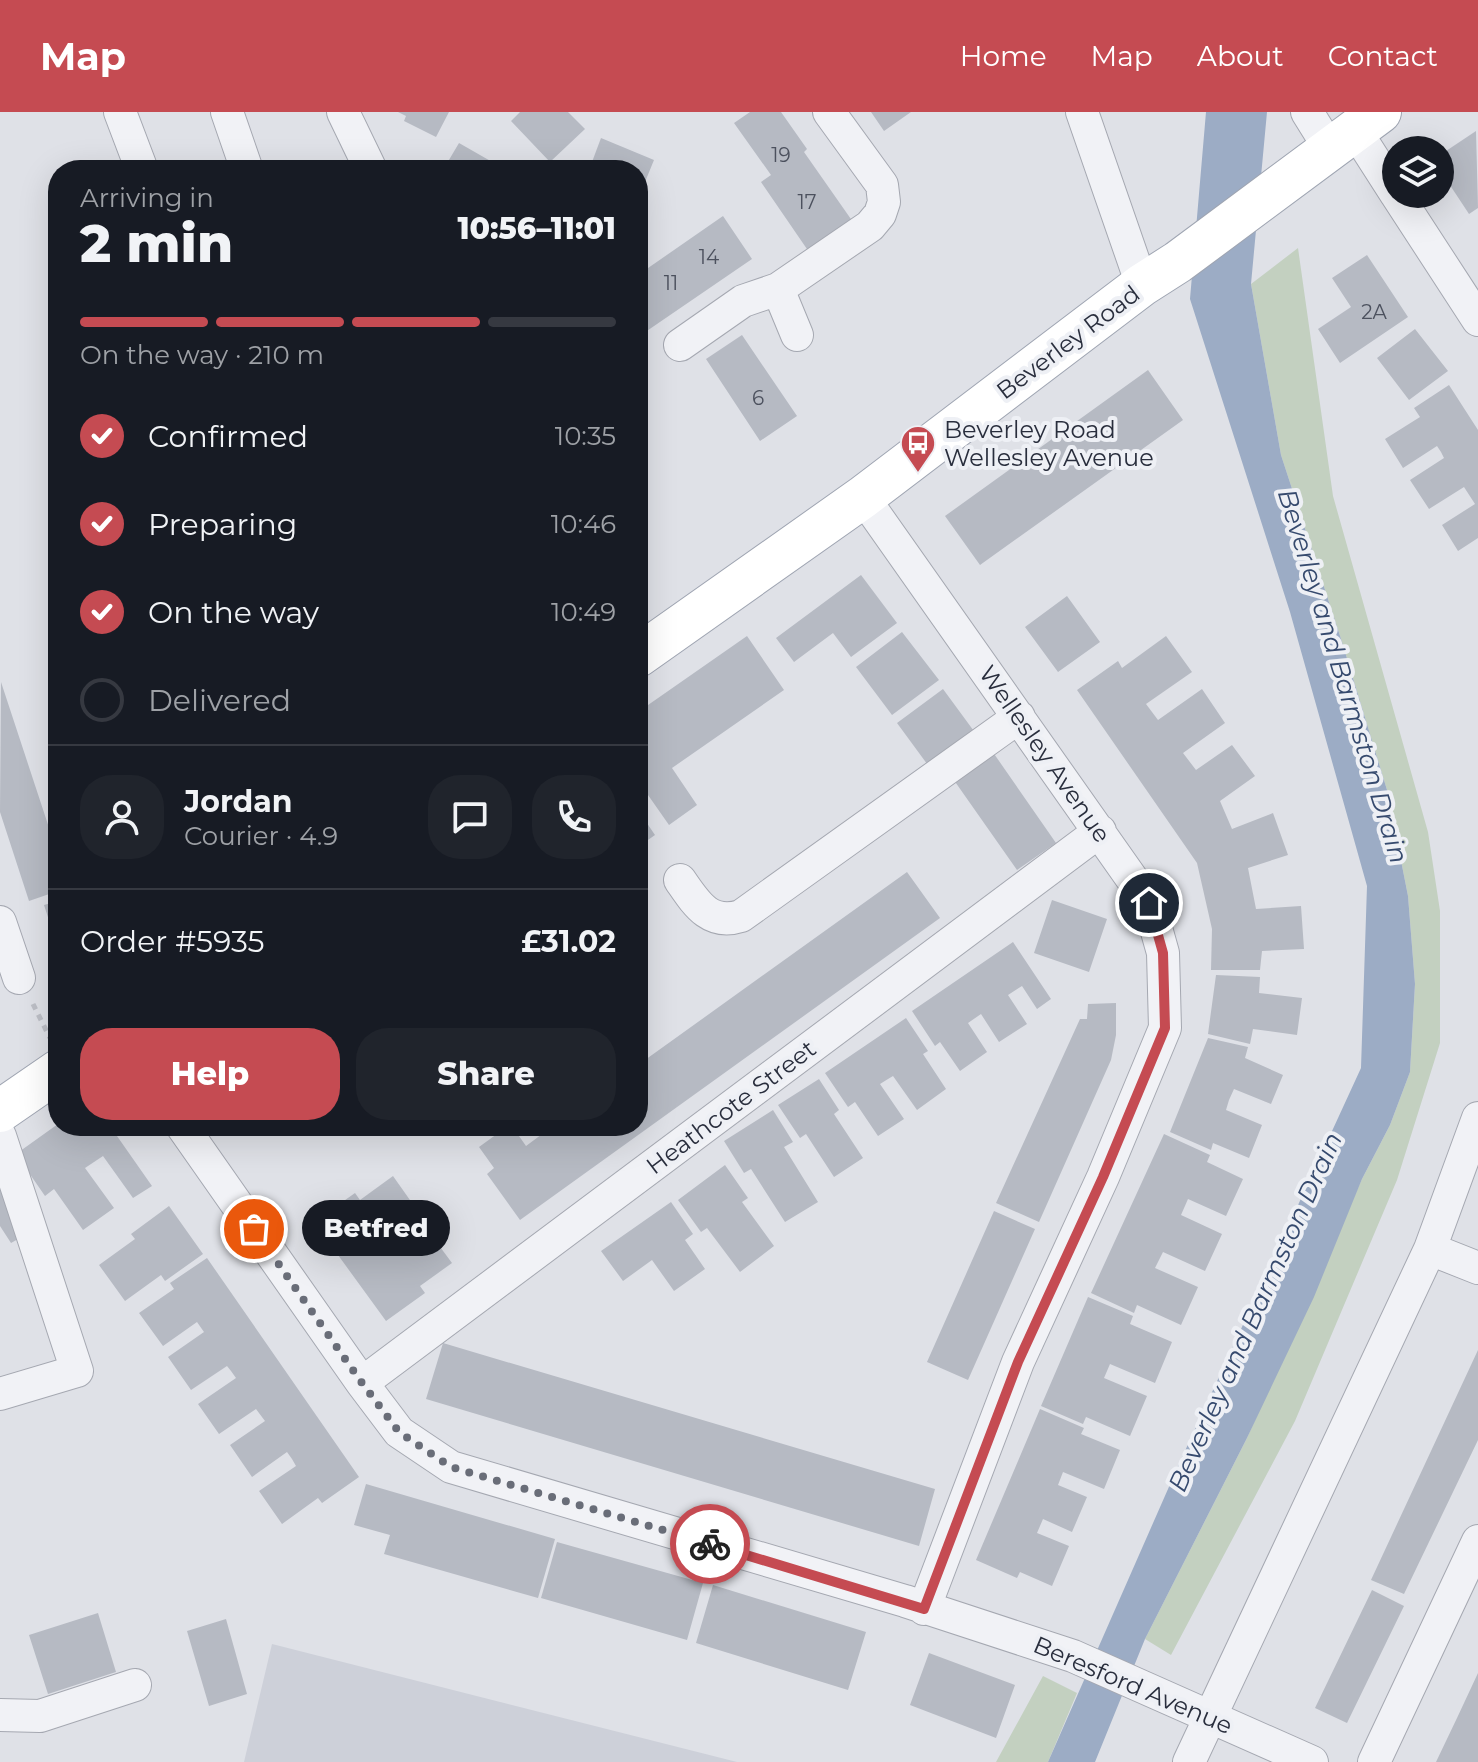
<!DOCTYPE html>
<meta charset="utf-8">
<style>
:root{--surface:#171b24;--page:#20242c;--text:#f1f3f6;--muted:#9ea1a6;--line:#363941;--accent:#c54b52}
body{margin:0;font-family:Montserrat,sans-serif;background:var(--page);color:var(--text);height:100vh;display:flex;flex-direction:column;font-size:30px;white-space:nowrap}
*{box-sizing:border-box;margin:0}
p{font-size:26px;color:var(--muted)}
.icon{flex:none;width:44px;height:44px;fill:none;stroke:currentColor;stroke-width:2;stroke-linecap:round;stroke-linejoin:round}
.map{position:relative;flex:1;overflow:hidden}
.side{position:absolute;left:48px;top:48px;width:600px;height:976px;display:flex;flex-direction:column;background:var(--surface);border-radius:32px;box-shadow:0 8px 32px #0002}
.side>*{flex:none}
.buttons{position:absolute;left:1382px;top:24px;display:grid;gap:16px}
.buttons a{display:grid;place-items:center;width:72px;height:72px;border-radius:50%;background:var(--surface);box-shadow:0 8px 32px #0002;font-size:40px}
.pin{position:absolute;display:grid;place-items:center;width:68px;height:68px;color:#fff;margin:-34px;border:4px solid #fff;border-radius:50%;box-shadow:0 2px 8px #0007}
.courier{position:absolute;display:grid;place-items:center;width:80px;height:80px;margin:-40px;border:6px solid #c54b52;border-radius:50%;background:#fff;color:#222;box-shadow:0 2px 10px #0007}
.bubble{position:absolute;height:56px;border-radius:28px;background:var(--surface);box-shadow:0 8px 32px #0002;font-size:26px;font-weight:800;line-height:56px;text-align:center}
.overview em{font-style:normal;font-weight:800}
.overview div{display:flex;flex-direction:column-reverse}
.overview{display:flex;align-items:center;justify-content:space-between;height:136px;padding:0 32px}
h1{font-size:52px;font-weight:800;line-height:60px}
.bar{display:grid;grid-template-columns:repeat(4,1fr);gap:12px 8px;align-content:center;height:96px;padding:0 32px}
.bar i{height:10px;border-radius:6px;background:var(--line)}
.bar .active{background:var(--accent)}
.bar p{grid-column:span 4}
.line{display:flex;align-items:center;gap:20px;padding:0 32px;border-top:2px solid var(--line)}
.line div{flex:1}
.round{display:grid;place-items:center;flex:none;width:84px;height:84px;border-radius:32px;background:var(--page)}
ol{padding:0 32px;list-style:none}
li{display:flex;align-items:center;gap:24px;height:88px}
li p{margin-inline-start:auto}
li .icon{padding:8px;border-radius:50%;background:var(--accent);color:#fff;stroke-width:4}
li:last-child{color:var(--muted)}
li i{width:44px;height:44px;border:4px solid var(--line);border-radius:50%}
.primary-button{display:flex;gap:16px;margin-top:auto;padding:16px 32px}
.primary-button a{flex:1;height:92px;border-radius:32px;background:var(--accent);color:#fff;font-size:32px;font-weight:800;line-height:92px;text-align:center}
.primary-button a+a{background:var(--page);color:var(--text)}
header{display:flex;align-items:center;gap:48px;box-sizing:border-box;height:112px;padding:0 40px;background:var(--accent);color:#fff}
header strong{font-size:38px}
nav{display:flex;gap:44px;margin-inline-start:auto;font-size:28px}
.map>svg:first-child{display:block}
</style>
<header>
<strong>Map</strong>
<nav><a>Home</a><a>Map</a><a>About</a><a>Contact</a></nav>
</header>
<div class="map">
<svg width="1478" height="1650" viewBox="0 0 1478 1650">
<rect width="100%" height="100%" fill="#dfe1e7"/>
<path fill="#cdd0d9" d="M 272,1532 L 737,1650 L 244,1650 Z"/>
<path fill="#c3d0c0" d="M 1298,136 L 1333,384 L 1428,720 L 1440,799 L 1440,931 L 1397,1068 L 1295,1309 L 1171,1543 L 1145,1527 L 1247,1326 L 1362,1067 L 1390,1013 L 1410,960 L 1415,872 L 1408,784 L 1387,678 L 1342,530 L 1281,343 L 1251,172 Z
M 1043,1564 L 1077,1581 L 1048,1650 L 996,1650 Z"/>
<path fill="#9cacc5" d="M 1206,0 L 1267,0 L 1251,172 L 1281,343 L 1342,530 L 1387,678 L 1408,784 L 1415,872 L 1410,960 L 1390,1013 L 1362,1067 L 1314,1185 L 1247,1326 L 1145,1527 L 1095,1650 L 1048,1650 L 1179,1352 L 1361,956 L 1367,774 L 1290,500 L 1190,187 Z"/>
<path fill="#b6bac3" d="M 398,0 L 449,0 L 436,25 L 404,9 L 406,4 Z
M 520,0 L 568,0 L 585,17 L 550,50 L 511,9 Z
M 750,0 L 781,0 L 807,37 L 804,40 L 853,110 L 809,140 L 761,70 L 771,63 L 734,11 Z
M 871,0 L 911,0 L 884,19 Z
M 1476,19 L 1478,96 L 1469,102 L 1440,58 L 1440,43 Z
M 601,26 L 654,48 L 638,87 L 638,58 L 589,58 Z
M 459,31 L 501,55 L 499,58 L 443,58 Z
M 723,104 L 752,147 L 638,225 L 638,163 Z
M 1367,143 L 1408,205 L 1340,251 L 1318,217 L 1351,195 L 1332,166 Z
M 1415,217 L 1448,259 L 1409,288 L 1377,246 Z
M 742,223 L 797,304 L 760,329 L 706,247 Z
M 1148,258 L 1183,308 L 980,453 L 945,404 Z
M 1449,273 L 1478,318 L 1478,426 L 1458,439 L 1442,413 L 1475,392 L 1464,375 L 1429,397 L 1410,368 L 1444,346 L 1441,340 L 1437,334 L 1403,356 L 1385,327 L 1420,305 L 1414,296 Z
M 861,463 L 897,511 L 851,545 L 833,521 L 794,550 L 776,526 Z
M 1067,484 L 1100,530 L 1058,560 L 1025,515 Z
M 902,520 L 939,568 L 892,603 L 856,555 Z
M 747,524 L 784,578 L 672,656 L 697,693 L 669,713 L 641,673 L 638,675 L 638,600 Z
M 1166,524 L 1192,560 L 1146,592 L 1158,608 L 1202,577 L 1225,611 L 1183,641 L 1196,658 L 1232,633 L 1255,664 L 1220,689 L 1232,717 L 1273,701 L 1288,743 L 1248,756 L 1256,797 L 1301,794 L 1304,837 L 1262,839 L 1260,858 L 1211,858 L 1212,817 L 1197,751 L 1077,578 L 1118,549 L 1122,556 Z
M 1,570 L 58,743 L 58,779 L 29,789 L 0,700 Z
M 943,577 L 979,626 L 933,660 L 897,611 Z
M 990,636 L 1056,731 L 1017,758 L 951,664 Z
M 638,698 L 655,723 L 638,735 Z
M 907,760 L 940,806 L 520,1108 L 487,1062 L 494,1056 L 479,1035 L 508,1014 L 512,1014 L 526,1034 L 553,1014 L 638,1014 L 638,953 Z
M 1052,788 L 1107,807 L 1089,860 L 1034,841 Z
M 58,789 L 58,833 L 57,833 L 44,793 Z
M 1013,830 L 1051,887 L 1037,897 L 1022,874 L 1008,883 L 1027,912 L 999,930 L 981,902 L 968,911 L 987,940 L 960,959 L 940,930 L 935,934 L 912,899 Z
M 1216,863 L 1260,865 L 1259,881 L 1302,886 L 1297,923 L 1253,917 L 1250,932 L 1208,922 Z
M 1116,891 L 1116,923 L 1111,948 L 1039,1110 L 996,1091 L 1080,907 L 1087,907 L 1088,892 Z
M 906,906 L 928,939 L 923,942 L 946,977 L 917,998 L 893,964 L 888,967 L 880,972 L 904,1007 L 878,1024 L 855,990 L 848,995 L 825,961 Z
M 1208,926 L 1248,935 L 1245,946 L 1283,963 L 1271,992 L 1234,977 L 1229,988 L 1226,998 L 1262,1013 L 1249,1046 L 1213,1031 L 1211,1038 L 1170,1020 Z
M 819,967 L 839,998 L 834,1002 L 863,1046 L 834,1065 L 806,1022 L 800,1026 L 778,993 Z
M 773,998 L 793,1030 L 784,1035 L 818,1090 L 785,1110 L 751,1057 L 744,1061 L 724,1029 Z
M 58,1012 L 58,1014 L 110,1014 L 152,1074 L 133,1086 L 103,1044 L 85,1056 L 114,1096 L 83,1118 L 54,1077 L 45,1084 L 16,1042 Z
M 1164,1022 L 1210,1043 L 1207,1050 L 1243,1067 L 1226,1104 L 1188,1087 L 1181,1103 L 1222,1122 L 1205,1159 L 1163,1140 L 1155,1156 L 1198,1175 L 1181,1213 L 1137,1193 L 1134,1201 L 1091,1181 Z
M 725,1053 L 748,1086 L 742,1090 L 774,1134 L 740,1160 L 707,1116 L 701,1120 L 678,1088 Z
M 0,1064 L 27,1122 L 11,1131 L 0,1114 Z
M 393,1064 L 417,1098 L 383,1123 L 395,1138 L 426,1116 L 452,1151 L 420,1174 L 425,1181 L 386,1209 L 314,1110 L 355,1081 L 360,1088 Z
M 671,1090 L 693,1122 L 685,1128 L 705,1157 L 674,1179 L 652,1148 L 623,1169 L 601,1139 Z
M 169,1094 L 203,1142 L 165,1169 L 161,1163 L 125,1189 L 99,1153 L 135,1127 L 131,1122 Z
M 994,1099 L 1035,1117 L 968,1268 L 927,1250 Z
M 207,1146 L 359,1365 L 322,1391 L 318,1386 L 282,1412 L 259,1379 L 296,1354 L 292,1347 L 287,1340 L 252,1365 L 230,1333 L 265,1309 L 256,1297 L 219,1322 L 198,1292 L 236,1266 L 231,1259 L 227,1254 L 191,1278 L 168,1245 L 204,1220 L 197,1210 L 163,1234 L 139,1201 L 174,1177 L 170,1171 Z
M 1088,1185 L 1133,1204 L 1130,1212 L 1172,1230 L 1155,1271 L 1110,1252 L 1104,1266 L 1147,1284 L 1130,1324 L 1086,1305 L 1083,1312 L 1041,1294 Z
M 443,1231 L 935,1377 L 919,1434 L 426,1287 Z
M 1478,1238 L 1478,1328 L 1404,1482 L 1371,1468 Z
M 1040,1297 L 1084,1316 L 1081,1322 L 1120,1338 L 1104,1377 L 1063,1360 L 1058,1373 L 1087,1385 L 1072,1420 L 1043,1407 L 1037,1421 L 1069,1434 L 1052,1474 L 1020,1460 L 1017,1466 L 976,1448 Z
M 366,1372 L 555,1427 L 538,1486 L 384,1442 L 390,1423 L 354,1413 Z
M 557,1430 L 703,1471 L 687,1528 L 541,1486 Z
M 713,1473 L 866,1520 L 848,1578 L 696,1531 Z
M 1372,1478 L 1404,1494 L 1347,1611 L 1315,1596 Z
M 98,1501 L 116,1560 L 48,1582 L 29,1523 Z
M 226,1507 L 247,1582 L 209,1594 L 187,1519 Z
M 929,1541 L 1015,1573 L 996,1626 L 910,1593 Z
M 1478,1561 L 1478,1650 L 1436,1650 L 1457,1606 Z"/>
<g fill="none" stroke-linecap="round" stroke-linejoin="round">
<g stroke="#a5a8b1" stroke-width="34">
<path id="minor" d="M 120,0 L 142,58
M 227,0 L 247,58
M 343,0 L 371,58
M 1082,0 L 1142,173
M 1307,0 L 1330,37
M 1355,18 L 1396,82
M 1396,82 L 1478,208
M 778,177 L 870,114 L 880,102 L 884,90 L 882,73 L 829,0
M 680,233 L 743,189 L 778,177 L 797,223
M 863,385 L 1149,791 L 1163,841 L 1165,916 L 1103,1065 L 1018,1250 L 924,1497
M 680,768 C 696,791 709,814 741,804 L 1019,605
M 0,810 L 19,866
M 1478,1006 L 1430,1137 L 1478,1156
M 182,1014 L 362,1271 L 399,1320 L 451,1355 L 905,1489 L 1073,1544 L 1312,1650
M 0,1024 L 77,1259 L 0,1282
M 362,1271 L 1100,719
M 0,1603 L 40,1604 L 135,1573
M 1189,1650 L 1430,1137
M 1374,1650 L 1478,1429"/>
</g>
<g stroke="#9fa5b2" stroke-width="44">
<path id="major" d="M 638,544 L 863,385 L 1142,173 L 1178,150 L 1380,0
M 0,999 L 58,959"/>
</g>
<path stroke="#bdbfc6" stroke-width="5" stroke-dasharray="6 6" stroke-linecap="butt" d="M 33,892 L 50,926"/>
<use href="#minor" stroke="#f1f2f6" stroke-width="32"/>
<use href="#major" stroke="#fff" stroke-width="42"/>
</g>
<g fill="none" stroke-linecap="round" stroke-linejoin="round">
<path stroke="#696d78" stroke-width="8" stroke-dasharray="0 14.4" d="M 254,1117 L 362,1271 L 399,1320 L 451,1355 L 710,1432"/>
<path stroke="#c54b52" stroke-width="10" d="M 710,1432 L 924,1497 L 1018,1250 L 1103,1065 L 1165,916 L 1163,841 L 1149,791"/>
</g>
<defs>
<g id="bus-pin" transform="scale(1.8)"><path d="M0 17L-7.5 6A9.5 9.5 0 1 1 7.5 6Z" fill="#c54b52" stroke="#eef0f5"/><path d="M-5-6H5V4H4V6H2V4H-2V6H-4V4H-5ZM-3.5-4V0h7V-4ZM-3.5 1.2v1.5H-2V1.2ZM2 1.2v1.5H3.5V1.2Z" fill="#fff"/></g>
</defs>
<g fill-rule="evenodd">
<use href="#bus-pin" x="918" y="331"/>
</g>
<g text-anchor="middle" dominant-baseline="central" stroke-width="8" stroke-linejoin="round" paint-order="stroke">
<g font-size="20" fill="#4c515e">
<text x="781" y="43">19</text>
<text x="807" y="90">17</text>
<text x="709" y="145">14</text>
<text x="671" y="171">11</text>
<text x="1374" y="200">2A</text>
<text x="758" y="286">6</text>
</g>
<g font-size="24" fill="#292e3d" stroke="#eef0f5">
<text transform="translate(1068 230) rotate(-37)">Beverley Road</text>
<text transform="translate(1045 642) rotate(55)">Wellesley Avenue</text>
<text transform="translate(731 995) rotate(-37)">Heathcote Street</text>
<text transform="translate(1133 1573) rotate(23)">Beresford Avenue</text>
</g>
<g font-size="24" fill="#292e3d" stroke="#eef0f5" text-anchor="start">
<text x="944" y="317">Beverley Road<tspan x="944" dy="28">Wellesley Avenue</tspan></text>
</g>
<g font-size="26" font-style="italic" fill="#364a6e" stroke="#eef0f5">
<text transform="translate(1343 564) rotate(73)">Beverley and Barmston Drain</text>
<text transform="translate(1255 1200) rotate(-66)">Beverley and Barmston Drain</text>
</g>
</g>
</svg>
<div class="buttons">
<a><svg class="icon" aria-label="layers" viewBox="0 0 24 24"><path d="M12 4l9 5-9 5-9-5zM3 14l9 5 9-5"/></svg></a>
</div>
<div class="pin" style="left:254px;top:1117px;background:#ea580c"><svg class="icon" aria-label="bag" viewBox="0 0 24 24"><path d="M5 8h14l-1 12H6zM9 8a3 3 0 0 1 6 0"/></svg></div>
<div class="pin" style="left:1149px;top:791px;background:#1f2937"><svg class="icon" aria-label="home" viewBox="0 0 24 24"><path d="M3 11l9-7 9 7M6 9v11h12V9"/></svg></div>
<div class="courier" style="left:710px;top:1432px"><svg class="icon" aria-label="bike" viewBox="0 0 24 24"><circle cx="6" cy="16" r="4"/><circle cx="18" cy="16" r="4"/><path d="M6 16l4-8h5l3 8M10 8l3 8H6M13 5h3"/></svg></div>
<div class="bubble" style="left:302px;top:1088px;width:148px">Betfred</div>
<section class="side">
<div class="overview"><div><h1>2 min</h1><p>Arriving in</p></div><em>10:56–11:01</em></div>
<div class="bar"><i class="active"></i><i class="active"></i><i class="active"></i><i></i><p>On the way · 210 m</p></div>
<ol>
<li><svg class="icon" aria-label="check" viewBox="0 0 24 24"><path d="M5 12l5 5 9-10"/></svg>Confirmed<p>10:35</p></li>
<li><svg class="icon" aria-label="check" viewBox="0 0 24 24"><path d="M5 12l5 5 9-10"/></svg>Preparing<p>10:46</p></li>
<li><svg class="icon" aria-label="check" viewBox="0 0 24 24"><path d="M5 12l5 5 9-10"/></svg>On the way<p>10:49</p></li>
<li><i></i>Delivered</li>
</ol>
<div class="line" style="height:144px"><a class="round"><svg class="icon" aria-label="person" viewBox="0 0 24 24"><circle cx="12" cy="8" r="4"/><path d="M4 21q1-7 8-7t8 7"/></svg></a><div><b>Jordan</b><p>Courier · 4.9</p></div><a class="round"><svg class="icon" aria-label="chat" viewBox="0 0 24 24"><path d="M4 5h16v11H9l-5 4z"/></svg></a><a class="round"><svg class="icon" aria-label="phone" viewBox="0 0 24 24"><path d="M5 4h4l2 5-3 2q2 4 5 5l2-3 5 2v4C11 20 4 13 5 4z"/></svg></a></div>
<div class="line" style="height:104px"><div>Order #5935</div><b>£31.02</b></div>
<div class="primary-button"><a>Help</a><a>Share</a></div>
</section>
</div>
